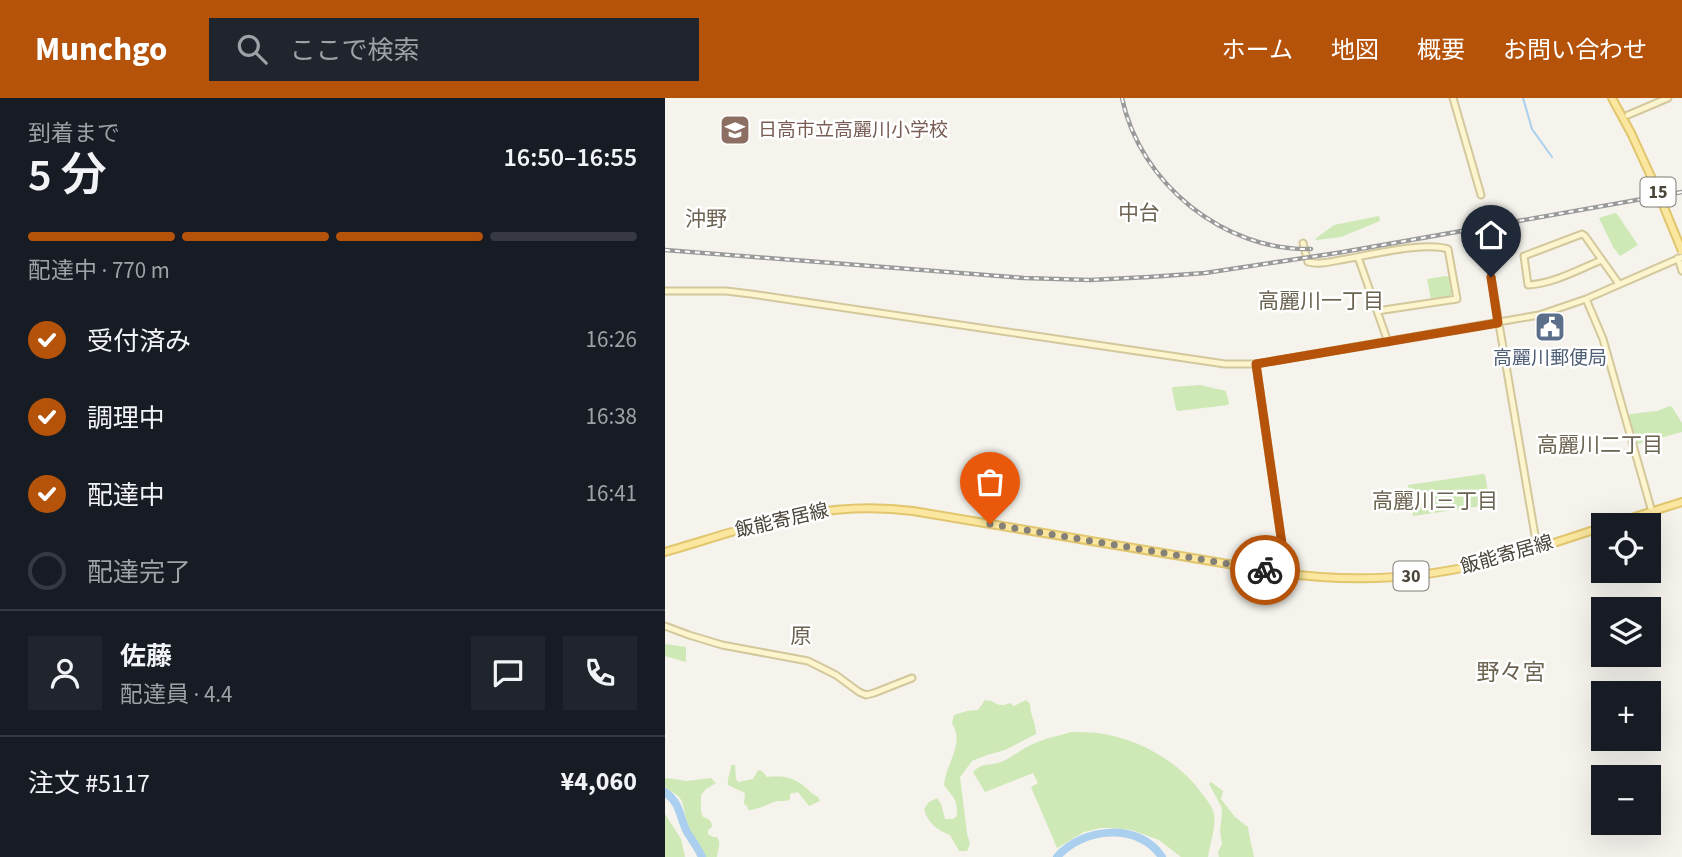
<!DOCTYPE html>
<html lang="ja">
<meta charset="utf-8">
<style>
:root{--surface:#171b24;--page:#20242c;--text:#f1f3f6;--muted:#9ea1a6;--line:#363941;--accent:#b45309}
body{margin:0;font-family:"Source Sans 3","Noto Sans JP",sans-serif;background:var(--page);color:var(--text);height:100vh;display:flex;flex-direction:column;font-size:26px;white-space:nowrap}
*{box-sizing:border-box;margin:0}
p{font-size:23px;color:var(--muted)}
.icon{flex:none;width:38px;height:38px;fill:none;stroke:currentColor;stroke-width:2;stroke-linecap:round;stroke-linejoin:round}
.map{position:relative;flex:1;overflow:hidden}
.panel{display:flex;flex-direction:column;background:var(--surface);width:665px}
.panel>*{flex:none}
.tools{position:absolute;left:926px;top:415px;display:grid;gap:14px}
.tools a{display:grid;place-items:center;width:70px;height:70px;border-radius:0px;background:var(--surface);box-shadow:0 7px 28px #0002;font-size:35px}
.pin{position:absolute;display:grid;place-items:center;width:60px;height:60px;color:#fff;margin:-72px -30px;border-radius:50% 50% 50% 0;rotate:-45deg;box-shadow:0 0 7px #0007}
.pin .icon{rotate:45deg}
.courier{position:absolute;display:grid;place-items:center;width:70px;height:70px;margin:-35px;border:5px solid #b45309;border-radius:50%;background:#fff;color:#222;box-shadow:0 2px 9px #0007}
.summary em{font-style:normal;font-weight:600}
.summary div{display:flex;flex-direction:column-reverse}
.summary{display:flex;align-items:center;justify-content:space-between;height:119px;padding:0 28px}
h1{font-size:46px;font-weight:600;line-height:52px}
.bar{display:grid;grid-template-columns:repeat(4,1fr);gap:10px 7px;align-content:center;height:84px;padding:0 28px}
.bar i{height:9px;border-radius:5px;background:var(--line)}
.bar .active{background:var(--accent)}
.bar p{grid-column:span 4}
.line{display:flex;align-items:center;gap:18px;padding:0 28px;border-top:2px solid var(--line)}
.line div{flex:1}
.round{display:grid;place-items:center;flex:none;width:74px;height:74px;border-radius:0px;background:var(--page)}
ol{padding:0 28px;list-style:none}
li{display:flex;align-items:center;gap:21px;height:77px}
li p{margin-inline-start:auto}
li .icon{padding:7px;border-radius:50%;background:var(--accent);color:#fff;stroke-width:4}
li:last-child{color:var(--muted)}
li i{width:38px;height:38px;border:4px solid var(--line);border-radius:50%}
header{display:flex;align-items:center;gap:42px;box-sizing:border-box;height:98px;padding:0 35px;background:var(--accent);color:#fff}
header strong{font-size:33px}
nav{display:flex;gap:38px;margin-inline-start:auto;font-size:24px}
.search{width:490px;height:63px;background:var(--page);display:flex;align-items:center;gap:18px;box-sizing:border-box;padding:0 24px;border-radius:0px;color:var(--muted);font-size:26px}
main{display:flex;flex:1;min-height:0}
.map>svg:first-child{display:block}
</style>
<header>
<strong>Munchgo</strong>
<div class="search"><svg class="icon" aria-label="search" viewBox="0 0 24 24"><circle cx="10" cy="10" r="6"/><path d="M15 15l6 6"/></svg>ここで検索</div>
<nav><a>ホーム</a><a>地図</a><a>概要</a><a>お問い合わせ</a></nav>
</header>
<main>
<section class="panel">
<div class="summary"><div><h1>5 分</h1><p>到着まで</p></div><em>16:50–16:55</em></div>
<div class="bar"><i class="active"></i><i class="active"></i><i class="active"></i><i></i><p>配達中 · 770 m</p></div>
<ol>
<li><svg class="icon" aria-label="check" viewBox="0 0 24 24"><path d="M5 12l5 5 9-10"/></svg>受付済み<p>16:26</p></li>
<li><svg class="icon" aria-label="check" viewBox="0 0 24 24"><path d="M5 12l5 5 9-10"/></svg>調理中<p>16:38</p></li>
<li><svg class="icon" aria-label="check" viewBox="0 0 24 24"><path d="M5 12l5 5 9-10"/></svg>配達中<p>16:41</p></li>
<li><i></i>配達完了</li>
</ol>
<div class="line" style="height:126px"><a class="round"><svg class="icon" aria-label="person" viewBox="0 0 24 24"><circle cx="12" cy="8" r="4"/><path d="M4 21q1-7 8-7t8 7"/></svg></a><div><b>佐藤</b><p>配達員 · 4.4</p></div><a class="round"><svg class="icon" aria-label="chat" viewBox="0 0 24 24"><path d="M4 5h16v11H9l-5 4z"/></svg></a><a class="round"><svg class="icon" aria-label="phone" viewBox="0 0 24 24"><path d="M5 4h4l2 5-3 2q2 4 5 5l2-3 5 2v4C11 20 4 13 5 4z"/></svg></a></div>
<div class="line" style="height:91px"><div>注文 #5117</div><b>¥4,060</b></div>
</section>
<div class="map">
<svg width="1017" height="759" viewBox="0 0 1017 759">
<rect width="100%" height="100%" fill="#f5f3ec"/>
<path fill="#cee8b6" d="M 950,115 L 952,116 L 973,147 L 955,158 L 948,149 L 934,120 Z
M 714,118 L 715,123 L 676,139 L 651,142 L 650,141 L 669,127 Z
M 781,178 L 785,179 L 787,195 L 785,198 L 766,201 L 762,181 Z
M 535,287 L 561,293 L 564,305 L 563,307 L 513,313 L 511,311 L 507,291 L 508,289 Z
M 1005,308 L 1007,309 L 1017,325 L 1017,334 L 973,346 L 970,344 L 963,319 L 965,316 L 992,313 Z
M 818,376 L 820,377 L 825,405 L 823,407 L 748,418 L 743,387 Z
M 0,546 L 21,549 L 21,564 L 0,558 Z
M 320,602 L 327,603 C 333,608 338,608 345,605 L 349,608 L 361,602 L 365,606 C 365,617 371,625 371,636 L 340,652 L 322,657 L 307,663 L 295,679 L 302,735 L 305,746 L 302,753 L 294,753 L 285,737 C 273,733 262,724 259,711 L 264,704 L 272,700 L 276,706 L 280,721 L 288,721 L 292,718 C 292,699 289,701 279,687 C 281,665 300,646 287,625 L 289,617 L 302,613 L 313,612 Z
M 406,634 C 415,634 425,634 433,635 C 471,640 512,662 535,693 C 540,700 547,707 549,716 C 551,729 545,746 543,759 L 516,759 L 494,742 L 467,732 L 447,730 L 436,730 L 419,734 L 392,750 L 366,689 L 373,685 L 368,675 L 320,694 L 308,674 C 319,664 322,668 333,665 C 346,661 356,651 368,646 C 380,640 394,638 406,634 Z
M 66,667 L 70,667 L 71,681 L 73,684 L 88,681 L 93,672 L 97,673 L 102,679 C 117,678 127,678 140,689 C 145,693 147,696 153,699 L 155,703 L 144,708 L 133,694 L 125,696 L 125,702 C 121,703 117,703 113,703 C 103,705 94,712 83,712 L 82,708 L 79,706 L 80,695 L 63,687 C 62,679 66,675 66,667 Z
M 2,680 L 22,683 L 46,680 L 51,685 L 41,691 L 36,697 L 36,713 L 38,719 C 44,721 47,723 47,729 L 43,732 L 43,736 L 48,739 L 52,739 C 57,747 52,752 52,759 L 40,759 L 24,733 L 17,703 L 13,698 L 0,689 L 0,681 Z
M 546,684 L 558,693 L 556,701 L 570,719 L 583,729 C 584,739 587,748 589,759 L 554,759 L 553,754 L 557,746 L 555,733 L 557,715 L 556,708 L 544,686 Z
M 0,716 L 16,741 L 20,759 L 0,759 Z"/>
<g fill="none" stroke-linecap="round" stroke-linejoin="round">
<path stroke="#abcfef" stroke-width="2" d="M 858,0 L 867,31 L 887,59"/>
<path stroke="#abcfef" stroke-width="8" d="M 0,694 C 16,706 14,718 22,734 C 27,742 33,750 37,759
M 392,759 C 418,729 474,724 497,759"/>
<g stroke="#d3c89d" stroke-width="9">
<path id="secondary" d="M 788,0 L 816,97
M 963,17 L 1003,0
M 638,145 L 643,164 C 653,167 664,164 675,162 C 701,158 760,143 783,151 L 792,201 L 712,213
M 693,159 L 723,244
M 1013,160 L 1017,173
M 937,162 C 914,171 888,186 863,187 L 859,158 L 917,136 L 920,138 L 954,186
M 826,179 L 872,449
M 0,193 L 61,193 L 86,196 L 560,266 L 591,266 L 874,217 L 921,201 L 1017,159
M 921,201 L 938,241 L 987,414
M 591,266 L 619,460 L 617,475
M 0,528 L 24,537 L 57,547 L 143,563 L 171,577 L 194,594 L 201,597 L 209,595 L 247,580"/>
</g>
<g stroke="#e1c66e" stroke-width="10">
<path id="primary" d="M 947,0 L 966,35
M 944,427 L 1017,404
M 0,454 C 86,429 156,401 248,413 L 617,475 C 684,484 749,482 815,466 C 856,457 897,442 938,429"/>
</g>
<use href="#secondary" stroke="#fdf5ce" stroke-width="5"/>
<use href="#primary" stroke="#fbe79f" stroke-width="6"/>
<g stroke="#9a9a9a" stroke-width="4.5">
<path id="rail" d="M 457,0 C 475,86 559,153 646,151
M 0,152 L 359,180 L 425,182 L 484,179 L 540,175 L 678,154 L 1017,94"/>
</g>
<use href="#rail" stroke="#fff" stroke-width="2" stroke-dasharray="5" stroke-linecap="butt"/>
<g stroke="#e1c66e" stroke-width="10" stroke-linecap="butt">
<path id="primary-bridge" d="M 966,35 L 989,85 L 1017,153"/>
</g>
<use href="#primary-bridge" stroke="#fbe79f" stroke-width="6"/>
</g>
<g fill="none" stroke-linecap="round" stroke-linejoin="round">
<path stroke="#868178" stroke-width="7" stroke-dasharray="0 12.6" d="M 325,426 L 600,472"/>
<path stroke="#b45309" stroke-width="9" d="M 600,472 L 617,475 L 619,460 L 591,266 L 833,225 L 826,179"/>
</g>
<defs>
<g id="school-square" transform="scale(1.575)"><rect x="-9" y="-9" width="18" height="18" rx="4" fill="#8d6e63" stroke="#fff"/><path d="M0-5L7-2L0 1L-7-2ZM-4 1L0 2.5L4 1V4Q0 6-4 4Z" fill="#fff"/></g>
<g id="civic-square" transform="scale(1.575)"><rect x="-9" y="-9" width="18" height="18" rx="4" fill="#5c6f8a" stroke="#fff"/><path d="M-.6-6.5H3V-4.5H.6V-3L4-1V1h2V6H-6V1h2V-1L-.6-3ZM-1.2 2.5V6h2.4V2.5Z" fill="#fff"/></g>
</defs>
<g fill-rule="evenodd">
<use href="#school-square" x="70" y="32"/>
<use href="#civic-square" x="885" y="229"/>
</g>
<g text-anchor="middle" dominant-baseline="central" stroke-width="5" stroke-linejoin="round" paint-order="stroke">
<g fill="#fff" stroke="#807c74" stroke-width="2">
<rect x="975.5" y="79.5" width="35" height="29" rx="5"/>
<rect x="728.5" y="463.5" width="35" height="29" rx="5"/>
</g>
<g font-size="18" font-weight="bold" fill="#4a4439">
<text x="993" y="94">15</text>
<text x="746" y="478">30</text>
</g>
<g font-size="19" fill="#785e54" stroke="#fff" text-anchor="start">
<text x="93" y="32">日高市立高麗川小学校</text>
</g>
<g font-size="19" fill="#4e5e75" stroke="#fff">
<text x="885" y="260">高麗川郵便局</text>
</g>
<g font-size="19" fill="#4a4439" stroke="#fff">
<text transform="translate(117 423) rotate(-13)">飯能寄居線</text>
<text transform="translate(842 457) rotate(-16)">飯能寄居線</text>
</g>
<g font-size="21" fill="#6c6351" stroke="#fff">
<text x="474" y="115">中台</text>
<text x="41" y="121">沖野</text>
<text x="656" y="203">高麗川一丁目</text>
<text x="935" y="347">高麗川二丁目</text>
<text x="770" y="403">高麗川三丁目</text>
<text x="136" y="538">原</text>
</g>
<g font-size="23" fill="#6c6351" stroke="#fff">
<text x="846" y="574">野々宮</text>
</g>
</g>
</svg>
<div class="tools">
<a><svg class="icon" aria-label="locate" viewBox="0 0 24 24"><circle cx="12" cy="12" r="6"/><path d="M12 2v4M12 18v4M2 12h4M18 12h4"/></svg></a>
<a><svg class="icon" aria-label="layers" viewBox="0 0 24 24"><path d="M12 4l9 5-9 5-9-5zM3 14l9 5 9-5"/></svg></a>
<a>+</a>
<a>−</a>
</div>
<div class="pin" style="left:325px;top:426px;background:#ea580c"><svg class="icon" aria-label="bag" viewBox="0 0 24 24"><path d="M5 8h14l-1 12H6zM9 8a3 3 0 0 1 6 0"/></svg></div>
<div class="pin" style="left:826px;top:179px;background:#1f2937"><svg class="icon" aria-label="home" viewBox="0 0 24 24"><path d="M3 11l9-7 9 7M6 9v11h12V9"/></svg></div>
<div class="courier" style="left:600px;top:472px"><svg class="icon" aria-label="bike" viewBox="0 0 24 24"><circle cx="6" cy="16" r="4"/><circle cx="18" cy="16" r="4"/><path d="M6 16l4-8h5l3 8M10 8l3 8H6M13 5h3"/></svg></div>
</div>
</main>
